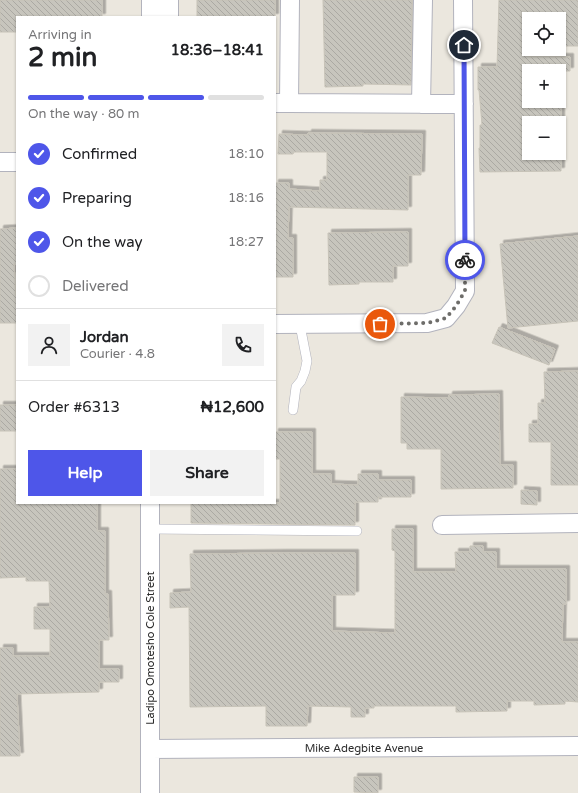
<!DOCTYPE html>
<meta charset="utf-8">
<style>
:root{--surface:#fff;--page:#f2f2f2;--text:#202124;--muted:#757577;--line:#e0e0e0;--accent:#4e56e9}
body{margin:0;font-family:"Varela Round",sans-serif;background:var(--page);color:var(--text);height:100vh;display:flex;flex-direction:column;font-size:15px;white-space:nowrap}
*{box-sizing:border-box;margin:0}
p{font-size:13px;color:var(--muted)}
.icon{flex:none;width:22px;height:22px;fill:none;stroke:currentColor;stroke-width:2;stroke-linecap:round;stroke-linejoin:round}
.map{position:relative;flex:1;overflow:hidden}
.side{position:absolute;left:16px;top:16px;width:260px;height:488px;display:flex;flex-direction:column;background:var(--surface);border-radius:0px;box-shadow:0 1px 3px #0004}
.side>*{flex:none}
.fabs{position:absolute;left:522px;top:12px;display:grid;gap:8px}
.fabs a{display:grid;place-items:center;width:44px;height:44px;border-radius:0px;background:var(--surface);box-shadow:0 1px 3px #0004;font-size:20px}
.pin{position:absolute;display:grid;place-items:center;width:34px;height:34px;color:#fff;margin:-17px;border:2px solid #fff;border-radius:50%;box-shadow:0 1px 4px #0007}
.courier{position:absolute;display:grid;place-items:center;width:40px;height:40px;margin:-20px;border:3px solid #4e56e9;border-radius:50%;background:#fff;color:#222;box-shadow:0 1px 5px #0007}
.overview em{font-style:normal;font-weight:800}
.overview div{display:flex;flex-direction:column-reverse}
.overview{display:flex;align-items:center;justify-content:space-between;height:68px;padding:0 12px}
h1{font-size:26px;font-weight:800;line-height:30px}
.bar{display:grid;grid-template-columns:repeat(4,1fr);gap:6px 4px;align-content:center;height:48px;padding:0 12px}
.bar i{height:5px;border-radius:3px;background:var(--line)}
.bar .current{background:var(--accent)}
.bar p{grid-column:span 4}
.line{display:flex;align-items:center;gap:10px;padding:0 12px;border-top:1px solid var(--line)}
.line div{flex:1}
.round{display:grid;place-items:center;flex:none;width:42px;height:42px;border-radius:0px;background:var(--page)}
ol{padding:0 12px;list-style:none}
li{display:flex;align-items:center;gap:12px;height:44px}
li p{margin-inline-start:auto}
li .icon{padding:4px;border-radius:50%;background:var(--accent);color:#fff;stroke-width:4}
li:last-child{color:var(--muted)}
li i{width:22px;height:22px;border:2px solid var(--line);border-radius:50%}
.action{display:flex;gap:8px;margin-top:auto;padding:8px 12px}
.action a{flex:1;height:46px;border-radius:0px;background:var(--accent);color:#fff;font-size:16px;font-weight:800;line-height:46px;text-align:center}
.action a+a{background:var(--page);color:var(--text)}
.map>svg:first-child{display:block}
</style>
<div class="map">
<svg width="578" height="793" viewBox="0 0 578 793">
<defs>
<pattern id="building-back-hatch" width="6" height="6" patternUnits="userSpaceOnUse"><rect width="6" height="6" fill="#c7c5bd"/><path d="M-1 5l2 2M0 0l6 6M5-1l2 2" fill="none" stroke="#aba9a3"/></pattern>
<filter id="shadow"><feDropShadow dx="3.5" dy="-3.5" stdDeviation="0" flood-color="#0004"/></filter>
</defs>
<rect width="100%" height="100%" fill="#ebe7de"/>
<path fill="url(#building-back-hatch)" stroke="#c7c3b8" filter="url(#shadow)" d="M 0,0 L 102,0 L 102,17 L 17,17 L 17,32 L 0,32 Z
M 197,0 L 275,0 L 275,17 L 197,17 Z
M 323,0 L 412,0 L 411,85 L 363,84 L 363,86 L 325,87 Z
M 499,0 L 578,0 L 578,46 L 559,46 L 559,19 L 529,19 L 529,57 L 570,57 L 570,71 L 529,71 L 529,101 L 561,101 L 561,123 L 529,123 L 529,153 L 561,153 L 561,171 L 480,172 L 479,148 L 480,148 L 480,125 L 482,125 L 479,90 L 478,90 L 478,67 L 497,67 Z
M 308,133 L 422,134 L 421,175 L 408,175 L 408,210 L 289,207 L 288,238 L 293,238 L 293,277 L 275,277 L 275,183 L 289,183 L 289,189 L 320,191 L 320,180 L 327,180 L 327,152 L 294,152 L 293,154 L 278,154 L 279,134 L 308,135 Z
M 17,228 L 17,264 L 14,264 L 16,296 L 17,296 L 17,323 L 0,323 L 0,229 Z
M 408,232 L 408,266 L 393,266 L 393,282 L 359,282 L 359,284 L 329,285 L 328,233 Z
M 578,236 L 578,321 L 508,328 L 500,244 Z
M 499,327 L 555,349 L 549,365 L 492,343 Z
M 578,371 L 578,485 L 551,485 L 551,442 L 529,442 L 529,424 L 538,424 L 538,403 L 545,403 L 544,372 Z
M 499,394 L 500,465 L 513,465 L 513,488 L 441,489 L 441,449 L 407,449 L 407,443 L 401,443 L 401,397 L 449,398 L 449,395 Z
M 0,405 L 17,405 L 17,431 L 0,431 Z
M 275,432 L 312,432 L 312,474 L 331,474 L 331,484 L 358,485 L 358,474 L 378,474 L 378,480 L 411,480 L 411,497 L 378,497 L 378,502 L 355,502 L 355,525 L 191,523 L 191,503 L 280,503 L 280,459 L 275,459 Z
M 0,469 L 17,469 L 17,503 L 97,503 L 97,531 L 105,531 L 105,594 L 108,594 L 109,640 L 99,640 L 99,669 L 119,669 L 119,682 L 99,682 L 99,692 L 17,694 L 20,756 L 0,756 L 0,648 L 13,648 L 13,656 L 50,656 L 50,629 L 34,629 L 34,607 L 50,607 L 49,581 L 26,581 L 26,577 L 0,578 Z
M 521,490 L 537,491 L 537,505 L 521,504 Z
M 392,529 L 413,529 L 413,572 L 456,572 L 455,552 L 470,552 L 470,546 L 483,546 L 483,552 L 496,552 L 496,569 L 566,569 L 566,604 L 563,604 L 562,642 L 578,642 L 578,702 L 565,701 L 565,704 L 534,705 L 534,701 L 507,701 L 507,711 L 456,712 L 456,706 L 374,706 L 374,708 L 365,708 L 365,717 L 351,717 L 351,707 L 308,706 L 307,726 L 266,726 L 266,706 L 190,707 L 189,607 L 170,608 L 170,593 L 191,592 L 190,554 L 284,553 L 355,553 L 355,595 L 332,595 L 332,631 L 395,633 L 395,551 L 392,550 Z
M 354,777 L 378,777 L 378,793 L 354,792 Z"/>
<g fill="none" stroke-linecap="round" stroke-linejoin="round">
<g stroke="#b2b3bd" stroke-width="10">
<path id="lane" d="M 293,410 L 296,387 L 301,381 L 305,371 L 307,361 L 300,325
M 150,529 L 357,531"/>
</g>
<g stroke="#b2b3bd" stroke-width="20">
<path id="street" d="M 151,0 L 151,17
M 169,17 L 169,0
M 275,103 L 289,103 L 290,0
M 289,103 L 464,104
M 421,104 L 423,0
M 0,162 L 17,162
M 275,324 L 427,323 L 446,318 L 456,306 L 465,291 L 463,0
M 442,525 L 578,523
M 150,749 L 578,746
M 150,793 L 150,503"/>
</g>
<use href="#lane" stroke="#fff" stroke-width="9"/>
<use href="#street" stroke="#fff" stroke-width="18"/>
</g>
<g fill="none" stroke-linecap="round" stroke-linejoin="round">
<path stroke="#6e6d6a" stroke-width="4" stroke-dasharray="0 7.2" d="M 380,324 L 428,323 L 446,318 L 456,306 L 465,291 L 465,260"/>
<path stroke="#4e56e9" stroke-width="5" d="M 464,45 L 465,260"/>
</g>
<g text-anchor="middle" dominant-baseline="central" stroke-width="3" stroke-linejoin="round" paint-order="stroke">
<g font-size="11" fill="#2b2b2b" stroke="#fff">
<text transform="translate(150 648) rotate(-90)">Ladipo Omotesho Cole Street</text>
<text x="364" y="748">Mike Adegbite Avenue</text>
</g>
</g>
</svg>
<div class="fabs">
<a><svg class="icon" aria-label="locate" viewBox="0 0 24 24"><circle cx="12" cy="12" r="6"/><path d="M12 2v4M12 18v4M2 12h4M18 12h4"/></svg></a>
<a>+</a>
<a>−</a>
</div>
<div class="pin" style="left:380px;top:324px;background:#ea580c"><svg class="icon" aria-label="bag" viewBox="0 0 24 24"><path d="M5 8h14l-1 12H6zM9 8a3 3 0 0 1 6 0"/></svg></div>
<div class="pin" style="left:464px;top:45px;background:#1f2937"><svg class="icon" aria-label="home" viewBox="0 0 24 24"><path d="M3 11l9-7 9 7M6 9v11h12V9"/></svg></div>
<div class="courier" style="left:465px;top:260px"><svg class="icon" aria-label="bike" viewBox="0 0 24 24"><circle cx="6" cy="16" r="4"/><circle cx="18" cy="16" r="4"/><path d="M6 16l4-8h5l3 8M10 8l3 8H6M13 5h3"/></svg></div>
<section class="side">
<div class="overview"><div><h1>2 min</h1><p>Arriving in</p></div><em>18:36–18:41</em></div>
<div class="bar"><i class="current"></i><i class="current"></i><i class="current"></i><i></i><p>On the way · 80 m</p></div>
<ol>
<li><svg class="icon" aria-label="check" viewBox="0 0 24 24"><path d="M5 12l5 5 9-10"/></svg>Confirmed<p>18:10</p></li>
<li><svg class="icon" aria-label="check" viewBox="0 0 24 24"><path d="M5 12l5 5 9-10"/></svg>Preparing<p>18:16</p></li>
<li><svg class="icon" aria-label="check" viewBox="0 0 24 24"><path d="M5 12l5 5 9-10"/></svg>On the way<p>18:27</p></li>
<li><i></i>Delivered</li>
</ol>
<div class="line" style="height:72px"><a class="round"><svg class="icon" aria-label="person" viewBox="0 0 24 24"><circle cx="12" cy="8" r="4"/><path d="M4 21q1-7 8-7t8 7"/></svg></a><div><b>Jordan</b><p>Courier · 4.8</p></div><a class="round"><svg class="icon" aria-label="phone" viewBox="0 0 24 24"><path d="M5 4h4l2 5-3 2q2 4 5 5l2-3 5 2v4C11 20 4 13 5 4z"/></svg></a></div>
<div class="line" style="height:52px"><div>Order #6313</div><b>₦12,600</b></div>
<div class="action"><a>Help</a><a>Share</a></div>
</section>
</div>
